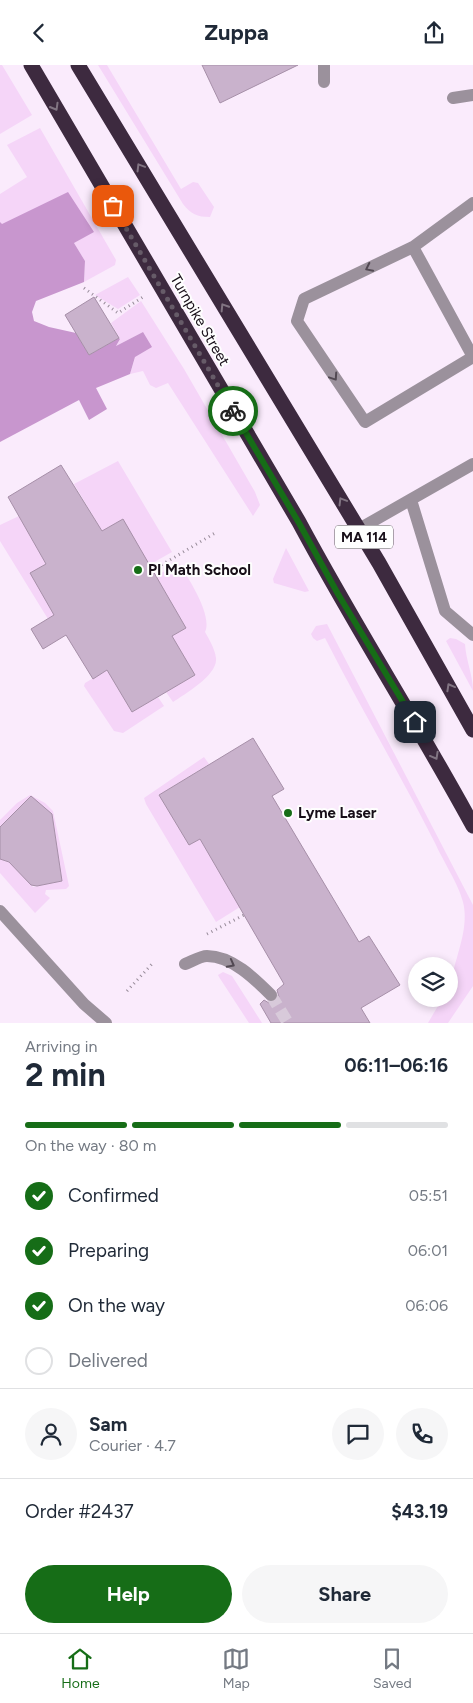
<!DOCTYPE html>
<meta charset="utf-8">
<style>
:root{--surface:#fff;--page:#f6f6f7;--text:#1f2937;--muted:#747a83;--line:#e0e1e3;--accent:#166d17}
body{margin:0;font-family:Figtree,sans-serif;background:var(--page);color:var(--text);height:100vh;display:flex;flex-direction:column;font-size:19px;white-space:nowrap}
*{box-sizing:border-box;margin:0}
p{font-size:16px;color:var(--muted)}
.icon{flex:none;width:28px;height:28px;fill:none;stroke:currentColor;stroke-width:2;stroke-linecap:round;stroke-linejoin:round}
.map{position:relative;height:958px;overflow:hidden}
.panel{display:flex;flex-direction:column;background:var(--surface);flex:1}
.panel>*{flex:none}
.controls{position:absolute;left:408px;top:892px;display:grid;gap:10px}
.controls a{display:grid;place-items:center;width:50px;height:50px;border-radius:50%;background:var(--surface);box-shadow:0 2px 8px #0003;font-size:25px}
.pin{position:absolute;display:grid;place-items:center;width:42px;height:42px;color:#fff;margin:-21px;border-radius:10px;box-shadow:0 2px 8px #0006}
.courier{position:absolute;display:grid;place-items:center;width:50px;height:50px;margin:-25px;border:4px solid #166d17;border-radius:50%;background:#fff;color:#222;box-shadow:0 1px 6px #0007}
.headline em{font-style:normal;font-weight:700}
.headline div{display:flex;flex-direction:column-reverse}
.headline{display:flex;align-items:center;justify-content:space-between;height:85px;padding:0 25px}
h1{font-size:32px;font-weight:700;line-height:38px}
.bar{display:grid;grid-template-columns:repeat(4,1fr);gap:8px 5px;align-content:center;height:60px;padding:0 25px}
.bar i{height:6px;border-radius:4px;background:var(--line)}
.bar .current{background:var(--accent)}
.bar p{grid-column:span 4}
.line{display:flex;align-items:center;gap:12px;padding:0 25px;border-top:1px solid var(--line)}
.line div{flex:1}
.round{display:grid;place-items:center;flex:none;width:52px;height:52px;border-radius:26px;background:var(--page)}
ol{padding:0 25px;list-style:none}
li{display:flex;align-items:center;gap:15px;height:55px}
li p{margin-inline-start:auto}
li .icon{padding:5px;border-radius:50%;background:var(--accent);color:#fff;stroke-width:4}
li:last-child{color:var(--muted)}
li i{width:28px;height:28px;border:2px solid var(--line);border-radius:50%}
.cta{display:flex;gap:10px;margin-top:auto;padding:10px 25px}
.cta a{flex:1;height:58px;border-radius:30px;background:var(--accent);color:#fff;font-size:20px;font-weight:700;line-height:58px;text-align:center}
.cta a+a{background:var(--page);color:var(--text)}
header{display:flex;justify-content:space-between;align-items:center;height:65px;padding:0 25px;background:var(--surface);font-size:22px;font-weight:700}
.dock{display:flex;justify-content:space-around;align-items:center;height:70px;border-top:1px solid var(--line);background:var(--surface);font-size:14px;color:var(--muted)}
.dock a{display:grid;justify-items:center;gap:2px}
.dock .current{color:var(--accent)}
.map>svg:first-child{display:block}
</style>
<header><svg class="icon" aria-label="back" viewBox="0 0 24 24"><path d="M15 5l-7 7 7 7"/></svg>Zuppa<svg class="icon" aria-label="share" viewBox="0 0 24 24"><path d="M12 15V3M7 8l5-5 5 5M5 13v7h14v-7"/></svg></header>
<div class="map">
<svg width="473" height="958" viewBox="0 0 473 958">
<rect width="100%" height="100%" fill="#faebfc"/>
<path fill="#f5d5f8" d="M 0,0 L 2,0 L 32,50 L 0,69 Z
M 98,0 L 107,0 L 181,124 L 193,117 L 198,118 L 214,142 L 210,152 C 197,152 191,149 183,139 Z
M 40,63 L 116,195 L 115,200 L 84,217 L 85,196 L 74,178 L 94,166 L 1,159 L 0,157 L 0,129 L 27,112 L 7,80 Z
M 128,212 L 140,230 L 118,244 L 95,230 Z
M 141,236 L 184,304 L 255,427 L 260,440 L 253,451 L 168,318 L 156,323 L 150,320 L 143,306 L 130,309 L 143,267 L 116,281 L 120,274 L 111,258 Z
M 118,396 L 172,487 L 149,500 L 122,455 L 102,466 L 74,419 Z
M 19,451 L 46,499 L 30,508 L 54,550 L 48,554 L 0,476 L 0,460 Z
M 286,483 L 309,526 L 305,527 L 274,518 L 273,514 Z
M 179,498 C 188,513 213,550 205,567 C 209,574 215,584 216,593 C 218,610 185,629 173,637 L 166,627 L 195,610 L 172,571 L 186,563 L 156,511 Z
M 327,559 L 473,840 L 473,921 L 448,958 L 428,958 L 442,934 L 449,934 C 449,903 471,868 463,837 C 459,820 442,794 435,778 C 400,709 360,642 325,573 L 317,576 L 313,573 L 311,569 L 316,561 Z
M 450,573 L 456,574 L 465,579 C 466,596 473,610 473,626 L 446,576 Z
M 107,605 L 132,647 L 158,632 L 164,641 L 123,668 L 114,666 L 84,621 L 85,618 Z
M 204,692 L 209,699 L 159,730 L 189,780 L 200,774 L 240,842 L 216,857 L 146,739 L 144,733 Z
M 30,730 L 45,738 L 53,746 L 69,821 L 66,824 L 46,825 L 45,829 L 50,833 L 35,848 L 0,808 L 0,793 L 9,797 L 33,822 L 62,816 L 52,749 L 0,762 L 0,755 L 17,738 Z
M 223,907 L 232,911 L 262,958 L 249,958 L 219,912 L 218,910 Z"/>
<path fill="#c896ce" d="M 68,127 L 94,167 L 74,178 L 85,196 L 84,217 L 36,236 L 32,247 L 34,256 L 49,262 L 76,268 L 89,290 L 119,273 L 120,274 L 116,281 L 143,267 L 152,282 L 135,292 L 130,309 L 96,323 L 107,344 L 89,355 L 79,335 L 0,377 L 0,157 L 2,159 Z"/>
<path fill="#c9b2cc" stroke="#a68fa8" d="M 202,0 L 298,0 L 220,38 Z
M 94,232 L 119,273 L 89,290 L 65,250 Z
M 61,400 L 102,466 L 123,454 L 186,563 L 172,571 L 195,610 L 132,647 L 107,605 L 93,614 L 66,570 L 43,584 L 31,564 L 54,550 L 30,508 L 46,499 L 8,432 Z
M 253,673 L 284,724 L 272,731 L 359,877 L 369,871 L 400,920 L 361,943 L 370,958 L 271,958 L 260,939 L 264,935 L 269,938 L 276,936 L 279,932 L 277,925 L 284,919 L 200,774 L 189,780 L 159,730 Z
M 31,731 L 52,749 L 62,816 L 37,821 L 31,820 L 9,797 L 0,794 L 0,762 Z"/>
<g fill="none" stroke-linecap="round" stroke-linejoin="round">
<path stroke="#d8cada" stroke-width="12" stroke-dasharray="12 6" stroke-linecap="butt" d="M 271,930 L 288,958"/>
<path stroke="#978b99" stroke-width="3" stroke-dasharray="1 4" stroke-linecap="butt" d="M 84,223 L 118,248 L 143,232
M 153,505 L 215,468
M 207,869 L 244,850
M 127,926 L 152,899"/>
<path stroke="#9b919c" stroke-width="12" d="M 324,17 L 324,0
M 453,33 L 473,30
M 473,138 L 413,182 L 473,292
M 413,182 L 304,234 L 297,256 L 365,357 L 473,292
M 411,435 L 445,546 L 473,570
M 359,464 L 473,399
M 0,846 L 84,939 L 106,958
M 185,899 C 191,897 200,891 207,891 C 232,891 255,914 271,930"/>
<path stroke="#3d2a3f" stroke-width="15" d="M 31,0 L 299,457 C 354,560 417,658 473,761
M 78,0 L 379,498 L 473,665"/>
</g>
<defs><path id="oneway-chevron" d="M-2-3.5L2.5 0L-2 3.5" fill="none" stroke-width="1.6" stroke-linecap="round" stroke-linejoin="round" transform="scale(1.25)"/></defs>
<g stroke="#817482">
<use href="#oneway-chevron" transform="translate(55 42) rotate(60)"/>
<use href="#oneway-chevron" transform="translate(140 102) rotate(-121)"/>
<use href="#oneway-chevron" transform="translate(224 242) rotate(-122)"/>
<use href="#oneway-chevron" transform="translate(342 436) rotate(-121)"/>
<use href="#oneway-chevron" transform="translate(450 622) rotate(-119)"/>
<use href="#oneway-chevron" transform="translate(435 691) rotate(61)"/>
</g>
<g stroke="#524953">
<use href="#oneway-chevron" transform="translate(369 203) rotate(154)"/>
<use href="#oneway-chevron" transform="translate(334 312) rotate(56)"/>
<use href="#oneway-chevron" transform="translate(231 899) rotate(28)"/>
</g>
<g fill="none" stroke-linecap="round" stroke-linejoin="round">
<path stroke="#665b68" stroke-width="5" stroke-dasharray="0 9" d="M 113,141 L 233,346"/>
<path stroke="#166d17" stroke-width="6" d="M 233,346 L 299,458 L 338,529 L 415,657"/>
</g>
<g fill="#166d17" stroke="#fefefe" stroke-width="2">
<circle cx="138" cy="505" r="5"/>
<circle cx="288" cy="748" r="5"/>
</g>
<g text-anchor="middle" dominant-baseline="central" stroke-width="4" stroke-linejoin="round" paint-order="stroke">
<rect fill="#fefefe" stroke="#5c565d" stroke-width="1" x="335" y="460.5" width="58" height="23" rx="4"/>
<g font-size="14" font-weight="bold" fill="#170e18">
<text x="364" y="472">MA 114</text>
</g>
<g font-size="15" fill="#170e18" stroke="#fefefe">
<text transform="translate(200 255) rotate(60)">Turnpike Street</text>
</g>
<g font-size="15" font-weight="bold" fill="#170e18" stroke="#fefefe" text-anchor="start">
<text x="148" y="505">PI Math School</text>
<text x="298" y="748">Lyme Laser</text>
</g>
</g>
</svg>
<div class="controls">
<a><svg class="icon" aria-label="layers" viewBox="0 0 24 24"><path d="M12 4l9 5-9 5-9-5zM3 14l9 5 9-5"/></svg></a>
</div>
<div class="pin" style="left:113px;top:141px;background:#ea580c"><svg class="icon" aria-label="bag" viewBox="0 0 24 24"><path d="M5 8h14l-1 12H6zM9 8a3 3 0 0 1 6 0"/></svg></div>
<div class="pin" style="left:415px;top:657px;background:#1f2937"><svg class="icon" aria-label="home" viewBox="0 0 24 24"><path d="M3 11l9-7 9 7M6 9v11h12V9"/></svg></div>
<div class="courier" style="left:233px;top:346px"><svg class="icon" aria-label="bike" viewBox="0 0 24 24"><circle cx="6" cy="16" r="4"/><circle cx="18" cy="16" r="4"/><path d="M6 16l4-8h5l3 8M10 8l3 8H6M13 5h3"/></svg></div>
</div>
<section class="panel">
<div class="headline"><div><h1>2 min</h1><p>Arriving in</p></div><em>06:11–06:16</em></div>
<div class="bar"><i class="current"></i><i class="current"></i><i class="current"></i><i></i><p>On the way · 80 m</p></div>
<ol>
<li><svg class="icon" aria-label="check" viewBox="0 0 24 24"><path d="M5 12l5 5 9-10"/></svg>Confirmed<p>05:51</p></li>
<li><svg class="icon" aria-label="check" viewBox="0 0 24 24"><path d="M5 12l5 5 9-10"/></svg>Preparing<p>06:01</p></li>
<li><svg class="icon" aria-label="check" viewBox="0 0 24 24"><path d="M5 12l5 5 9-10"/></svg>On the way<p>06:06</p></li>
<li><i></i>Delivered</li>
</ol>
<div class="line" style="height:90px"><a class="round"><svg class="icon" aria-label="person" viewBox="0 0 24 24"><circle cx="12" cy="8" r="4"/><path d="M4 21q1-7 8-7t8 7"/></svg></a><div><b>Sam</b><p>Courier · 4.7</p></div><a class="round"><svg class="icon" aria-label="chat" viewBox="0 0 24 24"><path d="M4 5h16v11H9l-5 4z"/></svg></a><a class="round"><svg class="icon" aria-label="phone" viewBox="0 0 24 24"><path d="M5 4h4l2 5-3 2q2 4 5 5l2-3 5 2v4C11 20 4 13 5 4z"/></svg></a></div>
<div class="line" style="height:65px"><div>Order #2437</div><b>$43.19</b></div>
<div class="cta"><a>Help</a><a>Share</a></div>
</section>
<nav class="dock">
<a class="current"><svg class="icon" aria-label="home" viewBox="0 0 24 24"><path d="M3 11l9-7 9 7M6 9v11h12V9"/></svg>Home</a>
<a><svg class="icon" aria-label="map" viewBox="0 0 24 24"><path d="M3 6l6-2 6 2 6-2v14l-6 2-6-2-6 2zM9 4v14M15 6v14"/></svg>Map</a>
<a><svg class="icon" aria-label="saved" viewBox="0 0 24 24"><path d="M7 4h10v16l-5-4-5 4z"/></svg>Saved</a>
</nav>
